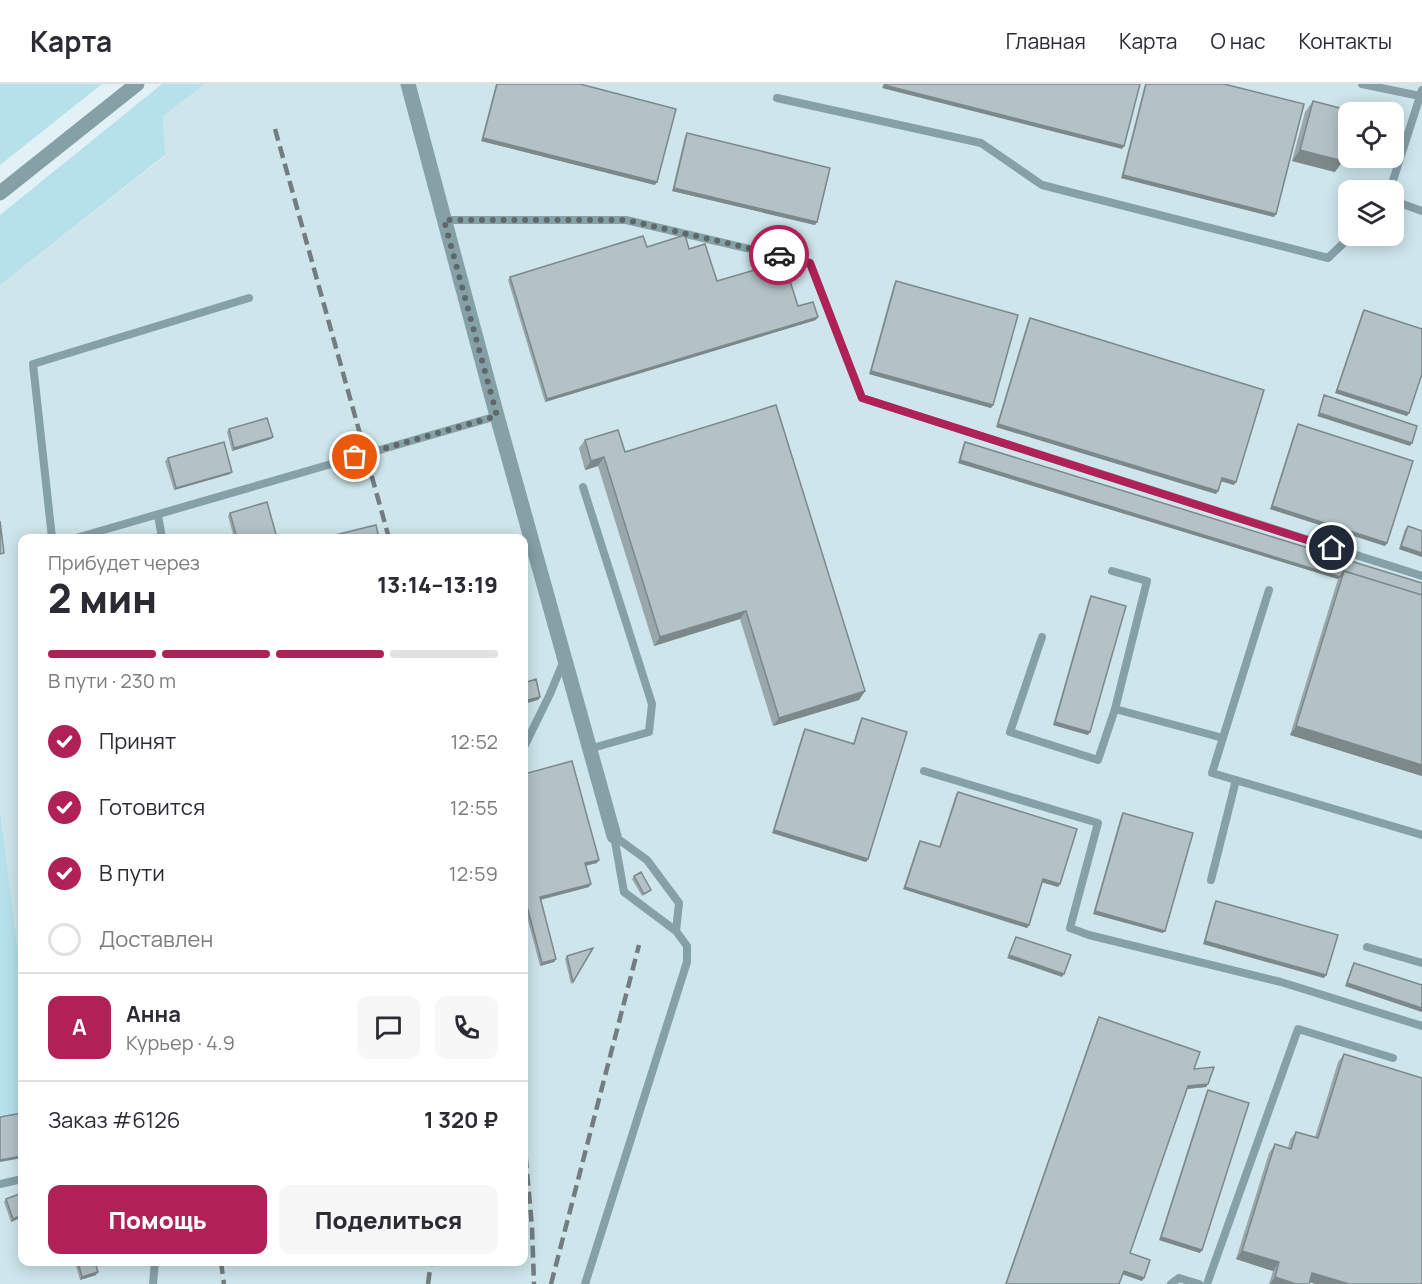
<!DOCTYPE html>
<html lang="ru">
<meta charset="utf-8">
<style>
:root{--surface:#fff;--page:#f7f7f7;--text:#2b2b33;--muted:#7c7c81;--line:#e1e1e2;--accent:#b02158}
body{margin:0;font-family:Manrope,sans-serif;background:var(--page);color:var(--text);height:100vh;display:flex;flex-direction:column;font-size:22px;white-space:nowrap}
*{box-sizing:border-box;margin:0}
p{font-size:20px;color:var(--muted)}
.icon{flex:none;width:33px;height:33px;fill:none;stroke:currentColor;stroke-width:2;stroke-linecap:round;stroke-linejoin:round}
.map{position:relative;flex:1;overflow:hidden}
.sheet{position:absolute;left:18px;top:450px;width:510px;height:732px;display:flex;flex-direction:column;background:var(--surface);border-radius:12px;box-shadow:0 3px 15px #0003}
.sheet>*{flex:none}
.controls{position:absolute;left:1338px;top:18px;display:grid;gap:12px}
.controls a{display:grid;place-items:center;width:66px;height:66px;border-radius:12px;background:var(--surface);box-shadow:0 3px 15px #0003;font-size:30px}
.pin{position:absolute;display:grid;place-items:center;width:51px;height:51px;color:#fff;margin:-26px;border:3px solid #fff;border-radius:50%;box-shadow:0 2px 6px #0007}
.courier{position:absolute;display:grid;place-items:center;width:60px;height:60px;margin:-30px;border:4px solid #b02158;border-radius:50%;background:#fff;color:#222;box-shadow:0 2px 8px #0007}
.summary em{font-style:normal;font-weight:800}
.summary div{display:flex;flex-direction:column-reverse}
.summary{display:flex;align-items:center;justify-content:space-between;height:102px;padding:0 30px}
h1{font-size:39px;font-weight:800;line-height:45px}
.bar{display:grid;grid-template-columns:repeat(4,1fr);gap:9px 6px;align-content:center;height:72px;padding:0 30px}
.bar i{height:8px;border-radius:4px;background:var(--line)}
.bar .active{background:var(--accent)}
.bar p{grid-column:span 4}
.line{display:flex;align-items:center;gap:15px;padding:0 30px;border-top:2px solid var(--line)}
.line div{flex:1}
.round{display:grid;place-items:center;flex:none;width:63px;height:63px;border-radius:12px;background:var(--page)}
ol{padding:0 30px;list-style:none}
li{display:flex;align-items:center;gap:18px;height:66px}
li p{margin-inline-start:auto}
li .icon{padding:6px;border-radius:50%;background:var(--accent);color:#fff;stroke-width:4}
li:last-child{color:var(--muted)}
li i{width:33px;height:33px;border:3px solid var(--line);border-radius:50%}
.button{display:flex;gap:12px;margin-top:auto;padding:12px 30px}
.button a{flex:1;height:69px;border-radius:12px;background:var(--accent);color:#fff;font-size:24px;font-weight:800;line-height:69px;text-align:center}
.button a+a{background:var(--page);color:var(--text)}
header{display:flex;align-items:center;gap:36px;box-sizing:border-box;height:84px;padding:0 30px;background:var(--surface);border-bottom:2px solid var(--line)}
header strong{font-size:28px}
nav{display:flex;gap:33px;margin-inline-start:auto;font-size:21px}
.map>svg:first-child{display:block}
</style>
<header>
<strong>Карта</strong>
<nav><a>Главная</a><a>Карта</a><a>О нас</a><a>Контакты</a></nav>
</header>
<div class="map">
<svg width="1422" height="1200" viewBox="0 0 1422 1200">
<rect width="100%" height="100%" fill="#e1f1f5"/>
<path fill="#cde5eb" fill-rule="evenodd" d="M 205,0 L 1422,0 L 1422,1200 L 0,1200 L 0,1032 L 22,1028 L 22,1178 L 524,1178 L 524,454 L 22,454 L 22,900 L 0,725 L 0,201 L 165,72 L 163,32 ZM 1348,28 L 1394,28 L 1394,74 L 1348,74 ZM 1348,106 L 1394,106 L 1394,152 L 1348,152 Z"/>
<path fill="#b6e1eb" d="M 0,0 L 102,0 L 0,81 Z
M 162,0 L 205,0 L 163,32 L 165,71 L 0,201 L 0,131 Z
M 0,725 L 22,900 L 22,1028 L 0,1032 Z"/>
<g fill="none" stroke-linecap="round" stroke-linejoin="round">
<path stroke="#85a0a6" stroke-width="8" d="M 1362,0 L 1420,12
M 777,14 L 981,59 L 1042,101 L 1328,174 L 1351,152
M 1390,106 L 1422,6
M 1394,117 L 1422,127
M 444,136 L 626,136 L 810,179 L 862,314 L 1422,492
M 583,403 L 652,620 L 649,648 L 589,665
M 158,431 L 162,454
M 52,454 L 33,280 L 249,214
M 76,454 L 497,332
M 1112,487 L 1147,497 L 1115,625 L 1223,654
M 1269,506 L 1212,689 L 1422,751
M 1042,553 L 1010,648 L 1098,676 L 1115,625
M 524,663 L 550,610 L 564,576
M 924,687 L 1098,739 L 1070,844 L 1089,851 L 1281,898 L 1422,942
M 614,752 L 647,776 L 679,819 L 676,847
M 1211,796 L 1236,696
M 1367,863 L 1422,879
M 0,1100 L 22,1095
M 153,1200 L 155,1178
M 585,1200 L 687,878 L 687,862 L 676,847 L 624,808 L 614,752
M 1171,1200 L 1179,1194 L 1199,1200
M 1207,1200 L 1298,945 L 1393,974"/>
<path stroke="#85a0a6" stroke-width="15" d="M 408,0 L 497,332 L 614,752
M 0,109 L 137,0"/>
<path stroke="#737d80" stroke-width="4.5" stroke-dasharray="12 6" stroke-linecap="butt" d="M 275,45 L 389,454
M 524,1054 L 532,1143 L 534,1200
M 221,1178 L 224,1200
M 428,1200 L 431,1178
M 551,1200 L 639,861"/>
</g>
<path fill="#9aa7aa" d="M 496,0 L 580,0 L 655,101 L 481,57 Z
M 1145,0 L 1224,0 L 1276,130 L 1274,133 L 1121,94 Z
M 1313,17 L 1335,88 L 1292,77 L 1305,28 Z
M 687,49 L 817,138 L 815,141 L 672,107 L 685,52 Z
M 647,163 L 689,165 L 717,197 L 773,199 L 798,222 L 816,236 L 545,318 L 508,196 L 510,193 Z
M 896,197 L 993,321 L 991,324 L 869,290 L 894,200 Z
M 1364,226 L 1407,332 L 1335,309 L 1362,229 Z
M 1030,234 L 1234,401 L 1222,397 L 1216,410 L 996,343 L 1028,237 Z
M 1298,340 L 1387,459 L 1385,462 L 1270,425 L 1296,343 Z
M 229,345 L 273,353 L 271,355 L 232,367 L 227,348 Z
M 585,356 L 625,368 L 865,607 L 859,616 L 773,642 L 740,535 L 654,562 L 598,382 L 585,386 L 579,364 Z
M 965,358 L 1422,499 L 1422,692 L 1290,651 L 1338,495 L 958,379 L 963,361 Z
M 168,374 L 232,388 L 230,390 L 174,406 L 165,377 Z
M 230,429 L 277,454 L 234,454 L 228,432 Z
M 1408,442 L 1422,447 L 1422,473 L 1399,465 L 1405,445 Z
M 1091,512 L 1088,651 L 1053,641 L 1089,515 Z
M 862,634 L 868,775 L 866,778 L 772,749 L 803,648 L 805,645 L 853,660 L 860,637 Z
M 524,690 L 597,779 L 586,782 L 589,803 L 541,816 L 556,875 L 554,878 L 540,882 L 524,821 Z
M 958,708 L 1060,800 L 1058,803 L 1042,798 L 1029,841 L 1027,844 L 903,805 L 918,760 L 920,757 L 939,763 L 956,710 Z
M 1123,729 L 1163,849 L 1093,830 L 1121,732 Z
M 634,792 L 651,806 L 649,808 L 642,812 L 632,795 Z
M 1216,817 L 1324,894 L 1203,860 L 1214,820 Z
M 593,864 L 571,900 L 565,875 L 567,872 Z
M 1354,879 L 1422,901 L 1422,928 L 1345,902 L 1352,882 Z
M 1099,933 L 1194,985 L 1208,1000 L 1206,1003 L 1187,1005 L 1130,1169 L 1144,1194 L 1142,1197 L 1122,1190 L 1119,1200 L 1005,1200 L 1097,936 Z
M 1344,970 L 1309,1200 L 1269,1200 L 1273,1187 L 1236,1175 L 1269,1069 L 1275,1060 L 1288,1064 L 1290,1056 L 1296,1048 L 1315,1053 L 1338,978 Z
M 1208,1006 L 1200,1169 L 1159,1156 L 1206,1009 Z
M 6,1115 L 22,1133 L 11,1138 L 4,1118 Z
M 75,1178 L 95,1178 L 96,1191 L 80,1196 Z"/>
<path fill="#7d888b" d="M 884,1 L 1124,62 L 1122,65 L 882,4 Z
M 483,54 L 657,98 L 655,101 L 481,57 Z
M 1300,66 L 1343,77 L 1335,88 L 1292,77 Z
M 1123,91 L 1276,130 L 1274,133 L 1121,94 Z
M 674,104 L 817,138 L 815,141 L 672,107 Z
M 818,233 L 816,236 L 545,318 L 547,315 Z
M 871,287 L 993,321 L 991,324 L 869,290 Z
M 1337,306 L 1409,329 L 1407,332 L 1335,309 Z
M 1319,329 L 1412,359 L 1410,362 L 1317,332 Z
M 998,340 L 1218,407 L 1216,410 L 996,343 Z
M 273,353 L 271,355 L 232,367 L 234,364 Z
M 604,373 L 598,382 L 585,386 L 591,377 Z
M 960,376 L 1340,493 L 1338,495 L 958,379 Z
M 232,388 L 230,390 L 174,406 L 176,404 Z
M 1222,394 L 1236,398 L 1234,401 L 1220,397 Z
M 1272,422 L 1387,459 L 1385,462 L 1270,425 Z
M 1401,462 L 1422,469 L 1422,473 L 1399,465 Z
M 746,527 L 740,535 L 654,562 L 660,553 Z
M 865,607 L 859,616 L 773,642 L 779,634 Z
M 540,613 L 538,616 L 524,620 L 524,617 Z
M 1055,638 L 1090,648 L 1088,651 L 1053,641 Z
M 1296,642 L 1422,681 L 1422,692 L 1290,651 Z
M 774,746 L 868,775 L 866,778 L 772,749 Z
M 599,776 L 597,779 L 583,782 L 585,779 Z
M 1043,795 L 1060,800 L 1058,803 L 1041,798 Z
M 591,800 L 589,803 L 538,816 L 540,813 Z
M 905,803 L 1029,841 L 1027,844 L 903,805 Z
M 1095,827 L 1165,847 L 1163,849 L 1093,830 Z
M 1205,857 L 1326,891 L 1324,894 L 1203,860 Z
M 1009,871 L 1064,890 L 1062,893 L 1007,874 Z
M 556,875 L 554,878 L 540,882 L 542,879 Z
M 1347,899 L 1422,924 L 1422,928 L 1345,902 Z
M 1208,1000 L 1206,1003 L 1186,1005 L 1188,1002 Z
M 22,1072 L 22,1074 L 0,1078 L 0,1076 Z
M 22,1131 L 22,1133 L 11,1138 L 13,1135 Z
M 1161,1153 L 1202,1166 L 1200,1169 L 1159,1156 Z
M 1242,1167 L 1279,1178 L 1273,1187 L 1236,1175 Z
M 1124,1187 L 1144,1194 L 1142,1197 L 1122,1190 Z
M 98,1188 L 96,1191 L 80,1196 L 82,1193 Z
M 1312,1189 L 1349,1200 L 1315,1200 L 1306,1197 Z
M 1275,1193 L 1296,1200 L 1270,1200 Z"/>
<path fill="#b3c2c6" stroke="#7d888b" stroke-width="1.5" d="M 497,0 L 580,0 L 676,25 L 657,98 L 483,54 Z
M 885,0 L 1140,0 L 1124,62 L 884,1 Z
M 1146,0 L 1224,0 L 1304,20 L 1276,130 L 1123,91 Z
M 1313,17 L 1355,28 L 1348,28 L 1348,53 L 1343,77 L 1300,66 Z
M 687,49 L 830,84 L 817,138 L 674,104 Z
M 685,151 L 689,165 L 705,160 L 717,197 L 768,182 L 773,199 L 789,194 L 798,222 L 813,218 L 818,233 L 547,315 L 510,193 L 643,152 L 647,163 Z
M 896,197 L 1018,231 L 993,321 L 871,287 Z
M 1364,226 L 1422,245 L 1422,290 L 1409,329 L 1337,306 Z
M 1030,234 L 1264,306 L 1236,398 L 1222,394 L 1218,407 L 998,340 Z
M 1324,311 L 1417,342 L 1412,359 L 1319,329 Z
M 776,321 L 865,607 L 779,634 L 746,527 L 660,553 L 604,373 L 591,377 L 585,356 L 618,346 L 625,368 Z
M 267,334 L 273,353 L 234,364 L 229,345 Z
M 1298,340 L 1413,377 L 1387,459 L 1272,422 Z
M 224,358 L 232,388 L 176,404 L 168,374 Z
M 965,358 L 1422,499 L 1422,511 L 1344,487 L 1340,493 L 960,376 Z
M 267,418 L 277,454 L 237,454 L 230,429 Z
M 0,437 L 4,469 L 0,470 Z
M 376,441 L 379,454 L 332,454 L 331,452 Z
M 1408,442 L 1422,447 L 1422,469 L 1401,462 Z
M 1344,487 L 1422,511 L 1422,681 L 1296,642 Z
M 1091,512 L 1126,522 L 1090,648 L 1055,638 Z
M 536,595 L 540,613 L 524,617 L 524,599 Z
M 862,634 L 907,648 L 868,775 L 774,746 L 805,645 L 854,660 Z
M 572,677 L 599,776 L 585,779 L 591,800 L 540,813 L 556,875 L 542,879 L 524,811 L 524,690 Z
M 958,708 L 1077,745 L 1060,800 L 1043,795 L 1029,841 L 905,803 L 920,757 L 940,763 Z
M 1123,729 L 1193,749 L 1165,847 L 1095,827 Z
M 641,788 L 651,806 L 644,810 L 634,792 Z
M 1216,817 L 1338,851 L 1326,891 L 1205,857 Z
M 1016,853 L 1071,871 L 1064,890 L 1009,871 Z
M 593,864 L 573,898 L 567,872 Z
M 1354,879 L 1422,901 L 1422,924 L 1347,899 Z
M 1099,933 L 1200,968 L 1194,985 L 1214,983 L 1208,1000 L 1188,1002 L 1130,1169 L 1150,1176 L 1144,1194 L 1124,1187 L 1119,1200 L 1006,1200 Z
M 1344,970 L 1422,994 L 1422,1200 L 1349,1200 L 1312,1189 L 1309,1200 L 1296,1200 L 1275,1193 L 1279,1178 L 1242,1167 L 1275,1060 L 1291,1065 L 1296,1048 L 1318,1054 Z
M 1208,1006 L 1249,1019 L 1202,1166 L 1161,1153 Z
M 22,1029 L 22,1072 L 0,1076 L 0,1033 Z
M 22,1109 L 22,1131 L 13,1135 L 6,1115 Z
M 78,1178 L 95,1178 L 98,1188 L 82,1193 Z"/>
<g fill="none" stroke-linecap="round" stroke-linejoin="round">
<path stroke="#5e686a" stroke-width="6" stroke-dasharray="0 10.8" d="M 355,373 L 497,332 L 444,136 L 626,136 L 779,171"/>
<path stroke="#b02158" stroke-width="8" d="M 779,171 L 810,179 L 862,314 L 1332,464"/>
</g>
</svg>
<div class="controls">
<a><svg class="icon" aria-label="locate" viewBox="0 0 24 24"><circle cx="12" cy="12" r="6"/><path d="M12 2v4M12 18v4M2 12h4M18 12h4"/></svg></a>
<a><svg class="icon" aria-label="layers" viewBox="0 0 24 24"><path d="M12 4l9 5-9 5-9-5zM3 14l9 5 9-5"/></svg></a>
</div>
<div class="pin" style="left:355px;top:373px;background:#ea580c"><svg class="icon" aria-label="bag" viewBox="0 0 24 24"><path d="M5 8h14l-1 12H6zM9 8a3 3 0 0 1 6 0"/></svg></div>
<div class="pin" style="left:1332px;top:464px;background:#1f2937"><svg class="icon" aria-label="home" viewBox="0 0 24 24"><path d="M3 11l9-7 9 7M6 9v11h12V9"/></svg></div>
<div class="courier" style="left:779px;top:171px"><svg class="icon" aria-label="car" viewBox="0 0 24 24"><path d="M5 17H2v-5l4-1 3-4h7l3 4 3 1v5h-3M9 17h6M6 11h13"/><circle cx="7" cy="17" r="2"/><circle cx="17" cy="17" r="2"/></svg></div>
<section class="sheet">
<div class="summary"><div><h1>2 мин</h1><p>Прибудет через</p></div><em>13:14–13:19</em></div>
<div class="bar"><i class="active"></i><i class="active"></i><i class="active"></i><i></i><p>В пути · 230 m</p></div>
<ol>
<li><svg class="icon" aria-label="check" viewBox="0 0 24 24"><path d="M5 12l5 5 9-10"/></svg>Принят<p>12:52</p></li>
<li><svg class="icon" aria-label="check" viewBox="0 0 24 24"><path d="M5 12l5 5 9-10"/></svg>Готовится<p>12:55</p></li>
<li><svg class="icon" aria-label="check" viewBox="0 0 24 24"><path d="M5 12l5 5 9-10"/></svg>В пути<p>12:59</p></li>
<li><i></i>Доставлен</li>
</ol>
<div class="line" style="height:108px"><b class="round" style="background:var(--accent);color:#fff">А</b><div><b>Анна</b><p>Курьер · 4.9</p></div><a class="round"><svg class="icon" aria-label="chat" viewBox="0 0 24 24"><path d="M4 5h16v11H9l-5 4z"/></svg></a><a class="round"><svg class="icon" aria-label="phone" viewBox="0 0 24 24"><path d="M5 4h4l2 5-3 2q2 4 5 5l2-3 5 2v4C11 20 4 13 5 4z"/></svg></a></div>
<div class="line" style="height:78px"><div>Заказ #6126</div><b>1 320 ₽</b></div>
<div class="button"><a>Помощь</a><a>Поделиться</a></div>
</section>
</div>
